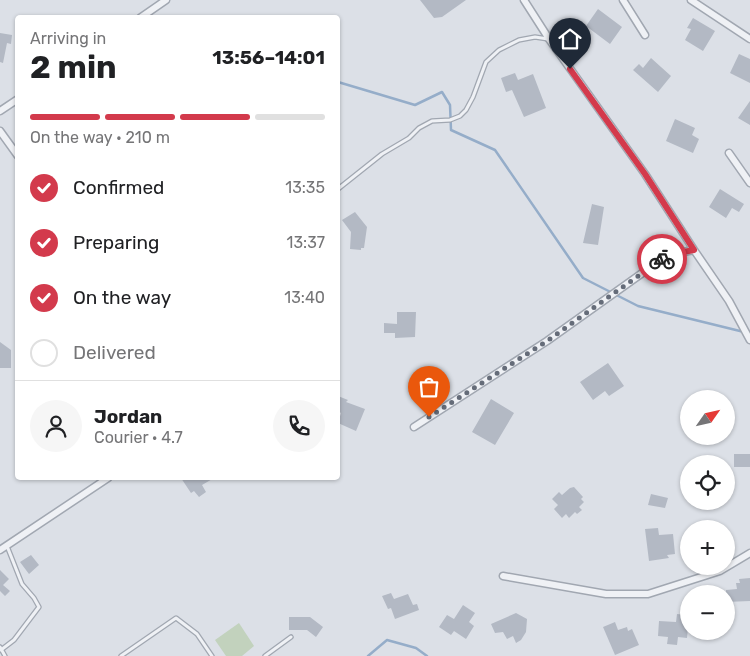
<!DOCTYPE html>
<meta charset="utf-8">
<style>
:root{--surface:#fff;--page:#f6f6f6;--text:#202124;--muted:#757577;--line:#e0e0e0;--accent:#d33a4c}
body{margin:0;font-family:Rubik,sans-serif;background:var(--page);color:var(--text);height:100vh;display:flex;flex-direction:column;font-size:19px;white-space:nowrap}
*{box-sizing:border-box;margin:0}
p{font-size:16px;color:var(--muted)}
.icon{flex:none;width:28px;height:28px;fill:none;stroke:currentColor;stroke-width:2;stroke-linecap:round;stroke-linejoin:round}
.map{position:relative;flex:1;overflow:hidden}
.details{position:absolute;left:15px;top:15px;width:325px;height:465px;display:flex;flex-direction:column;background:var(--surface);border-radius:5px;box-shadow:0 1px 4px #0004}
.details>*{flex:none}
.needle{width:32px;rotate:56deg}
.buttons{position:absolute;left:680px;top:390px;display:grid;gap:10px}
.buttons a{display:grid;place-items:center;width:55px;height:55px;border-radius:50%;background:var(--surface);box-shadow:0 1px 4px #0004;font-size:25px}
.pin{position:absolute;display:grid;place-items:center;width:42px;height:42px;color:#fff;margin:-51px -21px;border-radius:50% 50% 50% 0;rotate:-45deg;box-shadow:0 0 5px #0007}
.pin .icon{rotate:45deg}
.courier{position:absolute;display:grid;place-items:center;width:50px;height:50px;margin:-25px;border:4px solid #d33a4c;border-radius:50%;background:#fff;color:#222;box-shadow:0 1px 6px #0007}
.head em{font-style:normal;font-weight:700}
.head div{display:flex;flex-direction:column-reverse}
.head{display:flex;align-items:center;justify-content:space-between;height:85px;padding:0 15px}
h1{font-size:32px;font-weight:700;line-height:38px}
.bar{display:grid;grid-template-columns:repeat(4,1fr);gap:8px 5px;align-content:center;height:60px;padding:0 15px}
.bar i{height:6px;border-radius:4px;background:var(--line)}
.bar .on{background:var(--accent)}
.bar p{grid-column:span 4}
.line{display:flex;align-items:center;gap:12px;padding:0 15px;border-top:1px solid var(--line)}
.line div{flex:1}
.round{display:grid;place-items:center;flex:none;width:52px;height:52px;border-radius:26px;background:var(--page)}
ol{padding:0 15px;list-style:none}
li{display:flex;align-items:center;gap:15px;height:55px}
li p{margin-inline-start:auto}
li .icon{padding:5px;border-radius:50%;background:var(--accent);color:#fff;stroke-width:4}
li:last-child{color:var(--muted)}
li i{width:28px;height:28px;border:2px solid var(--line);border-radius:50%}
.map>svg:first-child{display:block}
</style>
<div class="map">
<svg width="750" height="656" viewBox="0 0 750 656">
<rect width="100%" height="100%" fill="#dce0e7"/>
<path fill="#c2d2bd" d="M 239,623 L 254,646 L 242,656 L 226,656 L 215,640 Z"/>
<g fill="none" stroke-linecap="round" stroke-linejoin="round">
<path stroke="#95adc9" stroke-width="2.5" d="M 338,82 L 415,105 L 442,92 L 450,105 L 451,130 L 495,150 L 583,278 L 638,306 L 744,332
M 368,656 L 387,640 L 416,648 L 427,656"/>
</g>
<path fill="#b3b9c4" d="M 420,0 L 466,0 L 442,17 L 434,18 Z
M 598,9 L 622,27 L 610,44 L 586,26 Z
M 693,18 L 715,31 L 703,51 L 685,40 L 691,29 L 687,28 Z
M 0,33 L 12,35 L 11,44 L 7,43 L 3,63 L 0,62 Z
M 739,54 L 750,59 L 750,83 L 730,73 Z
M 651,58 L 671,76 L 658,92 L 633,70 L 639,64 L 643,68 Z
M 515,73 L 518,80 L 533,74 L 546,108 L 524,117 L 512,90 L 506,92 L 501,78 Z
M 750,101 L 750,125 L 738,118 Z
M 675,119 L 695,128 L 692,135 L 699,139 L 693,153 L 666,141 Z
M 720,189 L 744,204 L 739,212 L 732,208 L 726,218 L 709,207 Z
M 592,204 L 604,207 L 598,245 L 583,243 Z
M 355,212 L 367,227 L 364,248 L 361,248 L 361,250 L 350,249 L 351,232 L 342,220 Z
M 397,312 L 416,312 L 415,337 L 395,338 L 395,333 L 384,333 L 384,323 L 397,324 Z
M 0,342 L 11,350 L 11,368 L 0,368 Z
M 608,363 L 624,386 L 609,396 L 605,391 L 593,400 L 580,382 Z
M 338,396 L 348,400 L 346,402 L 365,409 L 356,431 L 338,423 L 341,413 L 338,411 Z
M 491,399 L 514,413 L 495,445 L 472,432 Z
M 734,454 L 750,454 L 750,467 L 734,467 Z
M 181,478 L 214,478 L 202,485 L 206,492 L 199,497 L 194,491 L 191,493 Z
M 574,487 L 583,497 L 581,499 L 584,502 L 579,507 L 582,510 L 577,514 L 575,512 L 569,518 L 566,514 L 562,518 L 554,509 L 558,505 L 552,499 L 559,492 L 562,495 L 570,488 Z
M 651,494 L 668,498 L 665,508 L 648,505 Z
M 658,528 L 659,535 L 673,534 L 675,554 L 667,555 L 669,558 L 649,561 L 645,529 Z
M 31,555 L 39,565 L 29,574 L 20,562 Z
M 0,570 L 9,579 L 3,585 L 10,591 L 5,596 L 0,591 Z
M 750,578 L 750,601 L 726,602 L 726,590 L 737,589 L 736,583 L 740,583 L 739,579 Z
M 391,593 L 394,599 L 408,594 L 413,605 L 417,604 L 419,610 L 395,619 L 391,608 L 388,609 L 382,596 Z
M 463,605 L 475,613 L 469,622 L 474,626 L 466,639 L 454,631 L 451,635 L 439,627 L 447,615 L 454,619 Z
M 516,613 L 527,619 L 526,632 L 521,640 L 516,643 L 513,636 L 507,639 L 503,632 L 495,633 L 491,624 Z
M 677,614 L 686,615 L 685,617 L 689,617 L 687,638 L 678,637 L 677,645 L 667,644 L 668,637 L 658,636 L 659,621 L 676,622 Z
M 289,617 L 310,617 L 323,627 L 316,637 L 307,630 L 289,630 Z
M 615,622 L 618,630 L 627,627 L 628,631 L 632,629 L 639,645 L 615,655 L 603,627 Z"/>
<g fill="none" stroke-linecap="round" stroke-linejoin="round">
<g stroke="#a1a7b1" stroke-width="5.5">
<path id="lane" d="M 338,189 L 382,154 L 409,138 L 419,128 L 432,121 L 450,120 L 460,116 L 466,110 L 473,97 L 486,62 L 499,50 L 519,40 L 535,37 L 548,39
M 0,647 L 5,656
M 1,650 L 14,640 L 39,607 L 34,598 L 22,584 L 7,546
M 121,656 L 176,618 L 197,634 L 212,656
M 265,656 L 291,637"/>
</g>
<g stroke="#a1a7b1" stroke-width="9">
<path id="street" d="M 524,0 L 549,39 L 645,174 L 694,250 L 729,301 L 750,340
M 623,0 L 645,35
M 691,0 L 750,39
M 140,18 L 166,0
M 0,111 L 18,99
M 0,131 L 18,156
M 729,153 L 750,183
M 414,427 L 547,341 L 662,259 L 678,253 L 694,250
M 0,550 L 108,478
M 503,576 L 606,594 L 648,594 L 720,571 L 750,553"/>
</g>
<use href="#lane" stroke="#eff1f5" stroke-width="3"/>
<use href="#street" stroke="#eff1f5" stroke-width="6"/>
</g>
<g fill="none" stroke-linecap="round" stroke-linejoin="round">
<path stroke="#656c79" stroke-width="5" stroke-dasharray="0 9" d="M 429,417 L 547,341 L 662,259"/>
<path stroke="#d33a4c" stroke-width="6" d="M 570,69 L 645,174 L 694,250 L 678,253 L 662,259"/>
</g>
</svg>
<div class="buttons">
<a><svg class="needle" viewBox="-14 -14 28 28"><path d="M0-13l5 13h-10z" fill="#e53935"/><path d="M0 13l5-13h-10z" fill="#757577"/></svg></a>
<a><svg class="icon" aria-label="locate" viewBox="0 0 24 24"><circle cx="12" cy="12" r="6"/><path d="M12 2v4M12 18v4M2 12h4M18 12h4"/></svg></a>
<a>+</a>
<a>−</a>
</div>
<div class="pin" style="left:429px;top:417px;background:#ea580c"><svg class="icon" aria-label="bag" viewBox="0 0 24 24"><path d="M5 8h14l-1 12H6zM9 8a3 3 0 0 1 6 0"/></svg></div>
<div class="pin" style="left:570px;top:69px;background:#1f2937"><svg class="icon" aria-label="home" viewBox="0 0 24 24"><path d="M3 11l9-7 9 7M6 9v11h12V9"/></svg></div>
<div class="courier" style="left:662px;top:259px"><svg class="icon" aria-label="bike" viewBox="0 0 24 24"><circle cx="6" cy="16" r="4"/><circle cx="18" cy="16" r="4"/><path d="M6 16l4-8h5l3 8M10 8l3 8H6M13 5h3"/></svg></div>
<section class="details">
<div class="head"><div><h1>2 min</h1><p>Arriving in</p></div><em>13:56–14:01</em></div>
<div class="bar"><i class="on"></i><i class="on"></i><i class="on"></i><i></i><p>On the way · 210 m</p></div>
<ol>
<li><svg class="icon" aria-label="check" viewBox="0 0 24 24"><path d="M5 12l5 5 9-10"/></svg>Confirmed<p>13:35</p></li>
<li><svg class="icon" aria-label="check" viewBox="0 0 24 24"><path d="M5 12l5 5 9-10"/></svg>Preparing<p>13:37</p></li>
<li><svg class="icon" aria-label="check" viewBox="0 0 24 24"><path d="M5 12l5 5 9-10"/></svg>On the way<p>13:40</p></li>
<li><i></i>Delivered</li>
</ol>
<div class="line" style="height:90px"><a class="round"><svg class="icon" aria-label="person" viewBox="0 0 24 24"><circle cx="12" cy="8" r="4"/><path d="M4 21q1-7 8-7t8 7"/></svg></a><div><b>Jordan</b><p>Courier · 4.7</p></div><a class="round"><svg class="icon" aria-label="phone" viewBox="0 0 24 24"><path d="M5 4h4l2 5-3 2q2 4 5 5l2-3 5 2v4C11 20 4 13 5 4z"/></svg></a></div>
</section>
</div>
